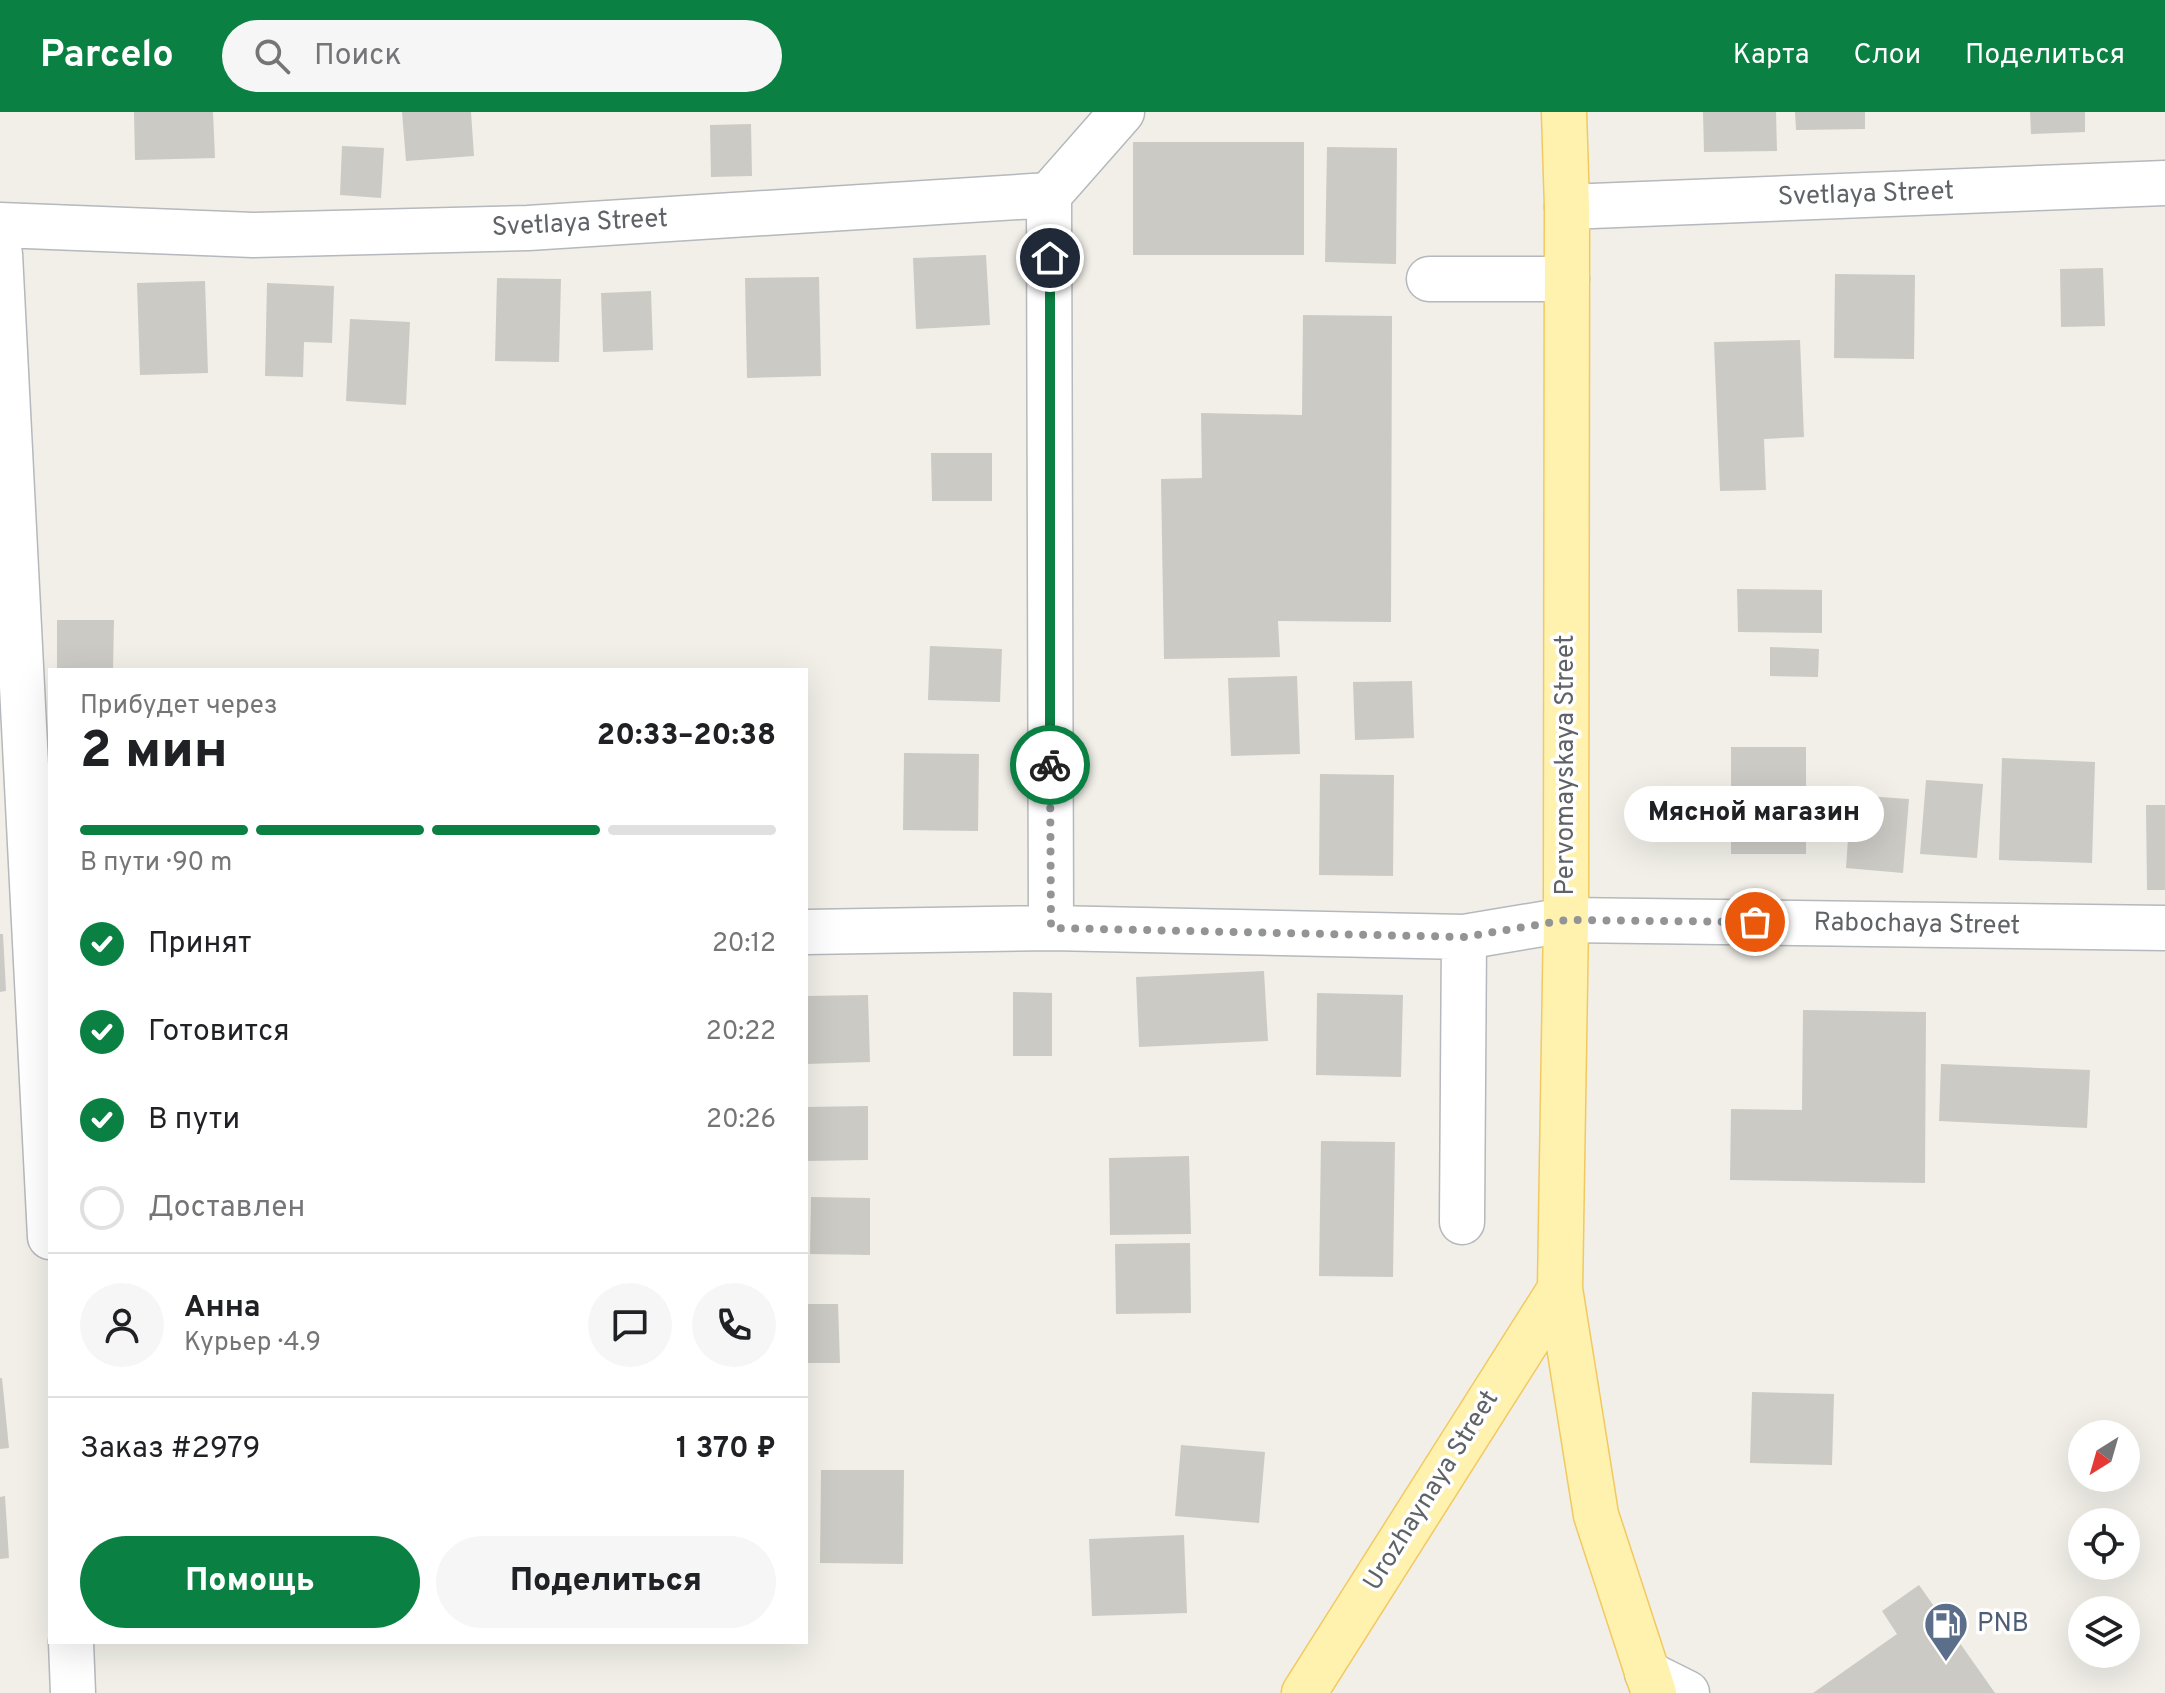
<!DOCTYPE html>
<html lang="ru">
<meta charset="utf-8">
<style>
:root{--surface:#fff;--page:#f6f6f6;--text:#202124;--muted:#757577;--line:#e0e0e0;--accent:#0b8043}
body{margin:0;font-family:Overpass,sans-serif;background:var(--page);color:var(--text);height:100vh;display:flex;flex-direction:column;font-size:30px;white-space:nowrap}
*{box-sizing:border-box;margin:0}
p{font-size:26px;color:var(--muted)}
.icon{flex:none;width:44px;height:44px;fill:none;stroke:currentColor;stroke-width:2;stroke-linecap:round;stroke-linejoin:round}
.map{position:relative;flex:1;overflow:hidden}
.side{position:absolute;left:48px;top:556px;width:760px;height:976px;display:flex;flex-direction:column;background:var(--surface);border-radius:0px;box-shadow:0 8px 32px #0002}
.side>*{flex:none}
.needle{width:52px;rotate:217deg}
.tools{position:absolute;left:2068px;top:1308px;display:grid;gap:16px}
.tools a{display:grid;place-items:center;width:72px;height:72px;border-radius:50%;background:var(--surface);box-shadow:0 8px 32px #0002;font-size:40px}
.pin{position:absolute;display:grid;place-items:center;width:68px;height:68px;color:#fff;margin:-34px;border:4px solid #fff;border-radius:50%;box-shadow:0 2px 8px #0007}
.courier{position:absolute;display:grid;place-items:center;width:80px;height:80px;margin:-40px;border:6px solid #0b8043;border-radius:50%;background:#fff;color:#222;box-shadow:0 2px 10px #0007}
.bubble{position:absolute;height:56px;border-radius:28px;background:var(--surface);box-shadow:0 8px 32px #0002;font-size:26px;font-weight:800;line-height:56px;text-align:center}
.head em{font-style:normal;font-weight:800}
.head div{display:flex;flex-direction:column-reverse}
.head{display:flex;align-items:center;justify-content:space-between;height:136px;padding:0 32px}
h1{font-size:52px;font-weight:800;line-height:60px}
.bar{display:grid;grid-template-columns:repeat(4,1fr);gap:12px 8px;align-content:center;height:96px;padding:0 32px}
.bar i{height:10px;border-radius:6px;background:var(--line)}
.bar .current{background:var(--accent)}
.bar p{grid-column:span 4}
.line{display:flex;align-items:center;gap:20px;padding:0 32px;border-top:2px solid var(--line)}
.line div{flex:1}
.round{display:grid;place-items:center;flex:none;width:84px;height:84px;border-radius:42px;background:var(--page)}
ol{padding:0 32px;list-style:none}
li{display:flex;align-items:center;gap:24px;height:88px}
li p{margin-inline-start:auto}
li .icon{padding:8px;border-radius:50%;background:var(--accent);color:#fff;stroke-width:4}
li:last-child{color:var(--muted)}
li i{width:44px;height:44px;border:4px solid var(--line);border-radius:50%}
.primary-button{display:flex;gap:16px;margin-top:auto;padding:16px 32px}
.primary-button a{flex:1;height:92px;border-radius:48px;background:var(--accent);color:#fff;font-size:32px;font-weight:800;line-height:92px;text-align:center}
.primary-button a+a{background:var(--page);color:var(--text)}
header{display:flex;align-items:center;gap:48px;box-sizing:border-box;height:112px;padding:0 40px;background:var(--accent);color:#fff}
header strong{font-size:38px}
nav{display:flex;gap:44px;margin-inline-start:auto;font-size:28px}
.search{width:560px;height:72px;background:var(--page);display:flex;align-items:center;gap:20px;box-sizing:border-box;padding:0 28px;border-radius:44px;color:var(--muted);font-size:30px}
.map>svg:first-child{display:block}
</style>
<header>
<strong>Parcelo</strong>
<div class="search"><svg class="icon" aria-label="search" viewBox="0 0 24 24"><circle cx="10" cy="10" r="6"/><path d="M15 15l6 6"/></svg>Поиск</div>
<nav><a>Карта</a><a>Слои</a><a>Поделиться</a></nav>
</header>
<div class="map">
<svg width="2165" height="1581" viewBox="0 0 2165 1581">
<rect width="100%" height="100%" fill="#f1efe8"/>
<path fill="#cccac5" d="M 134,0 L 213,0 L 215,46 L 135,48 Z
M 402,0 L 471,0 L 474,44 L 406,49 Z
M 1703,0 L 1776,0 L 1777,39 L 1704,40 Z
M 1795,0 L 1865,0 L 1865,17 L 1796,18 Z
M 2030,0 L 2085,0 L 2085,20 L 2031,22 Z
M 751,12 L 752,64 L 711,65 L 710,13 Z
M 1133,30 L 1304,30 L 1304,143 L 1133,143 Z
M 342,34 L 384,36 L 381,86 L 340,83 Z
M 1327,35 L 1397,36 L 1396,152 L 1325,150 Z
M 986,143 L 990,213 L 916,217 L 913,146 Z
M 2103,156 L 2105,214 L 2061,215 L 2060,157 Z
M 1835,162 L 1915,163 L 1914,247 L 1834,246 Z
M 819,165 L 821,264 L 747,266 L 745,166 Z
M 497,166 L 561,167 L 559,250 L 495,249 Z
M 205,169 L 208,261 L 140,263 L 137,171 Z
M 267,171 L 334,174 L 332,231 L 304,230 L 303,265 L 265,264 Z
M 651,179 L 653,238 L 603,240 L 601,181 Z
M 1303,203 L 1392,204 L 1391,510 L 1278,509 L 1280,545 L 1164,547 L 1161,367 L 1202,366 L 1201,301 L 1302,303 Z
M 350,207 L 410,210 L 406,293 L 346,289 Z
M 1800,228 L 1804,325 L 1764,327 L 1766,378 L 1720,379 L 1714,230 Z
M 931,341 L 992,341 L 992,389 L 932,389 Z
M 1737,477 L 1822,478 L 1822,521 L 1738,520 Z
M 57,508 L 114,508 L 113,558 L 57,558 Z
M 930,534 L 1002,537 L 1000,590 L 928,588 Z
M 1770,535 L 1819,537 L 1818,565 L 1770,564 Z
M 1297,564 L 1300,642 L 1231,644 L 1228,566 Z
M 1412,569 L 1414,626 L 1355,628 L 1353,570 Z
M 1731,635 L 1806,635 L 1806,742 L 1731,742 Z
M 904,641 L 979,642 L 978,719 L 903,718 Z
M 2002,646 L 2095,650 L 2092,751 L 1999,748 Z
M 1320,662 L 1394,663 L 1393,764 L 1319,763 Z
M 1926,668 L 1983,672 L 1977,746 L 1920,742 Z
M 1851,683 L 1909,687 L 1903,761 L 1846,756 Z
M 2146,693 L 2165,693 L 2165,778 L 2147,778 Z
M 0,822 L 3,822 L 6,879 L 0,880 Z
M 1264,859 L 1268,929 L 1139,935 L 1136,865 Z
M 1013,880 L 1052,881 L 1052,944 L 1013,944 Z
M 1317,881 L 1403,883 L 1401,965 L 1316,963 Z
M 868,883 L 870,950 L 806,952 L 806,884 Z
M 1803,898 L 1926,900 L 1925,1071 L 1730,1068 L 1731,997 L 1802,998 Z
M 1941,952 L 2090,958 L 2087,1016 L 1939,1009 Z
M 868,994 L 868,1048 L 806,1049 L 806,995 Z
M 1321,1029 L 1395,1030 L 1393,1165 L 1319,1164 Z
M 1189,1044 L 1191,1122 L 1110,1123 L 1109,1046 Z
M 811,1085 L 870,1086 L 870,1143 L 810,1142 Z
M 1190,1131 L 1191,1201 L 1116,1202 L 1115,1132 Z
M 806,1192 L 838,1192 L 840,1251 L 806,1251 Z
M 0,1266 L 2,1266 L 9,1336 L 0,1337 Z
M 1752,1280 L 1834,1282 L 1832,1353 L 1750,1351 Z
M 1181,1333 L 1265,1340 L 1259,1411 L 1175,1404 Z
M 821,1358 L 904,1358 L 903,1452 L 820,1451 Z
M 5,1384 L 9,1446 L 0,1447 L 0,1385 Z
M 1184,1423 L 1187,1501 L 1092,1504 L 1089,1427 Z
M 1919,1473 L 1995,1581 L 1813,1581 L 1897,1522 L 1882,1499 Z"/>
<g fill="none" stroke-linecap="round" stroke-linejoin="round">
<g stroke="#b5b8bc" stroke-width="47">
<path id="minor" d="M 1049,83 L 1051,816
M 1567,95 L 2165,71
M 0,113 L 253,123 L 528,116 L 1049,83 L 1122,0
M 0,142 L 50,1125
M 1429,167 L 1567,167
M 806,820 L 1051,816 L 1464,825 L 1566,808 L 2165,816
M 1462,1110 L 1464,825
M 71,1530 L 73,1581
M 1647,1561 L 1687,1581"/>
</g>
<g stroke="#f2c960" stroke-width="47">
<path id="major" d="M 1564,0 L 1567,95 L 1566,808 L 1560,1177 L 1596,1403 L 1654,1581
M 1304,1581 L 1560,1177"/>
</g>
<use href="#minor" stroke="#fff" stroke-width="44"/>
<use href="#major" stroke="#fff2af" stroke-width="44"/>
</g>
<g fill="none" stroke-linecap="round" stroke-linejoin="round">
<path stroke="#929495" stroke-width="8" stroke-dasharray="0 14.4" d="M 1050,653 L 1051,816 L 1464,825 L 1566,808 L 1755,810"/>
<path stroke="#0b8043" stroke-width="10" d="M 1050,146 L 1050,653"/>
</g>
<defs>
<g id="fuel-pin" transform="scale(2.3)"><path d="M0 17L-7.5 6A9.5 9.5 0 1 1 7.5 6Z" fill="#5c6f8a" stroke="#fff"/><path d="M-5.5-6h7V0h2V4h1.3V-2.5L3-4.5l.8-.8L6-3V5H2.5V1h-1V6h-7ZM-4.2-4.7v3.2H.2V-4.7Z" fill="#fff"/></g>
</defs>
<g fill-rule="evenodd">
<use href="#fuel-pin" x="1946" y="1512"/>
</g>
<g text-anchor="middle" dominant-baseline="central" stroke-width="7" stroke-linejoin="round" paint-order="stroke">
<g font-size="26" fill="#5f6368" stroke="#fff">
<text transform="translate(1866 83) rotate(-2)">Svetlaya Street</text>
<text transform="translate(580 112) rotate(-3)">Svetlaya Street</text>
<text transform="translate(1566 653) rotate(-90)">Pervomayskaya Street</text>
<text transform="translate(1917 813) rotate(1)">Rabochaya Street</text>
<text transform="translate(1432 1379) rotate(-58)">Urozhaynaya Street</text>
</g>
<g font-size="26" fill="#4e5e75" stroke="#fff" text-anchor="start">
<text x="1977" y="1512">PNB</text>
</g>
</g>
</svg>
<div class="tools">
<a><svg class="needle" viewBox="-14 -14 28 28"><path d="M0-13l5 13h-10z" fill="#e53935"/><path d="M0 13l5-13h-10z" fill="#757577"/></svg></a>
<a><svg class="icon" aria-label="locate" viewBox="0 0 24 24"><circle cx="12" cy="12" r="6"/><path d="M12 2v4M12 18v4M2 12h4M18 12h4"/></svg></a>
<a><svg class="icon" aria-label="layers" viewBox="0 0 24 24"><path d="M12 4l9 5-9 5-9-5zM3 14l9 5 9-5"/></svg></a>
</div>
<div class="pin" style="left:1755px;top:810px;background:#ea580c"><svg class="icon" aria-label="bag" viewBox="0 0 24 24"><path d="M5 8h14l-1 12H6zM9 8a3 3 0 0 1 6 0"/></svg></div>
<div class="pin" style="left:1050px;top:146px;background:#1f2937"><svg class="icon" aria-label="home" viewBox="0 0 24 24"><path d="M3 11l9-7 9 7M6 9v11h12V9"/></svg></div>
<div class="courier" style="left:1050px;top:653px"><svg class="icon" aria-label="bike" viewBox="0 0 24 24"><circle cx="6" cy="16" r="4"/><circle cx="18" cy="16" r="4"/><path d="M6 16l4-8h5l3 8M10 8l3 8H6M13 5h3"/></svg></div>
<div class="bubble" style="left:1624px;top:674px;width:260px">Мясной магазин</div>
<section class="side">
<div class="head"><div><h1>2 мин</h1><p>Прибудет через</p></div><em>20:33–20:38</em></div>
<div class="bar"><i class="current"></i><i class="current"></i><i class="current"></i><i></i><p>В пути · 90 m</p></div>
<ol>
<li><svg class="icon" aria-label="check" viewBox="0 0 24 24"><path d="M5 12l5 5 9-10"/></svg>Принят<p>20:12</p></li>
<li><svg class="icon" aria-label="check" viewBox="0 0 24 24"><path d="M5 12l5 5 9-10"/></svg>Готовится<p>20:22</p></li>
<li><svg class="icon" aria-label="check" viewBox="0 0 24 24"><path d="M5 12l5 5 9-10"/></svg>В пути<p>20:26</p></li>
<li><i></i>Доставлен</li>
</ol>
<div class="line" style="height:144px"><a class="round"><svg class="icon" aria-label="person" viewBox="0 0 24 24"><circle cx="12" cy="8" r="4"/><path d="M4 21q1-7 8-7t8 7"/></svg></a><div><b>Анна</b><p>Курьер · 4.9</p></div><a class="round"><svg class="icon" aria-label="chat" viewBox="0 0 24 24"><path d="M4 5h16v11H9l-5 4z"/></svg></a><a class="round"><svg class="icon" aria-label="phone" viewBox="0 0 24 24"><path d="M5 4h4l2 5-3 2q2 4 5 5l2-3 5 2v4C11 20 4 13 5 4z"/></svg></a></div>
<div class="line" style="height:104px"><div>Заказ #2979</div><b>1 370 ₽</b></div>
<div class="primary-button"><a>Помощь</a><a>Поделиться</a></div>
</section>
</div>
